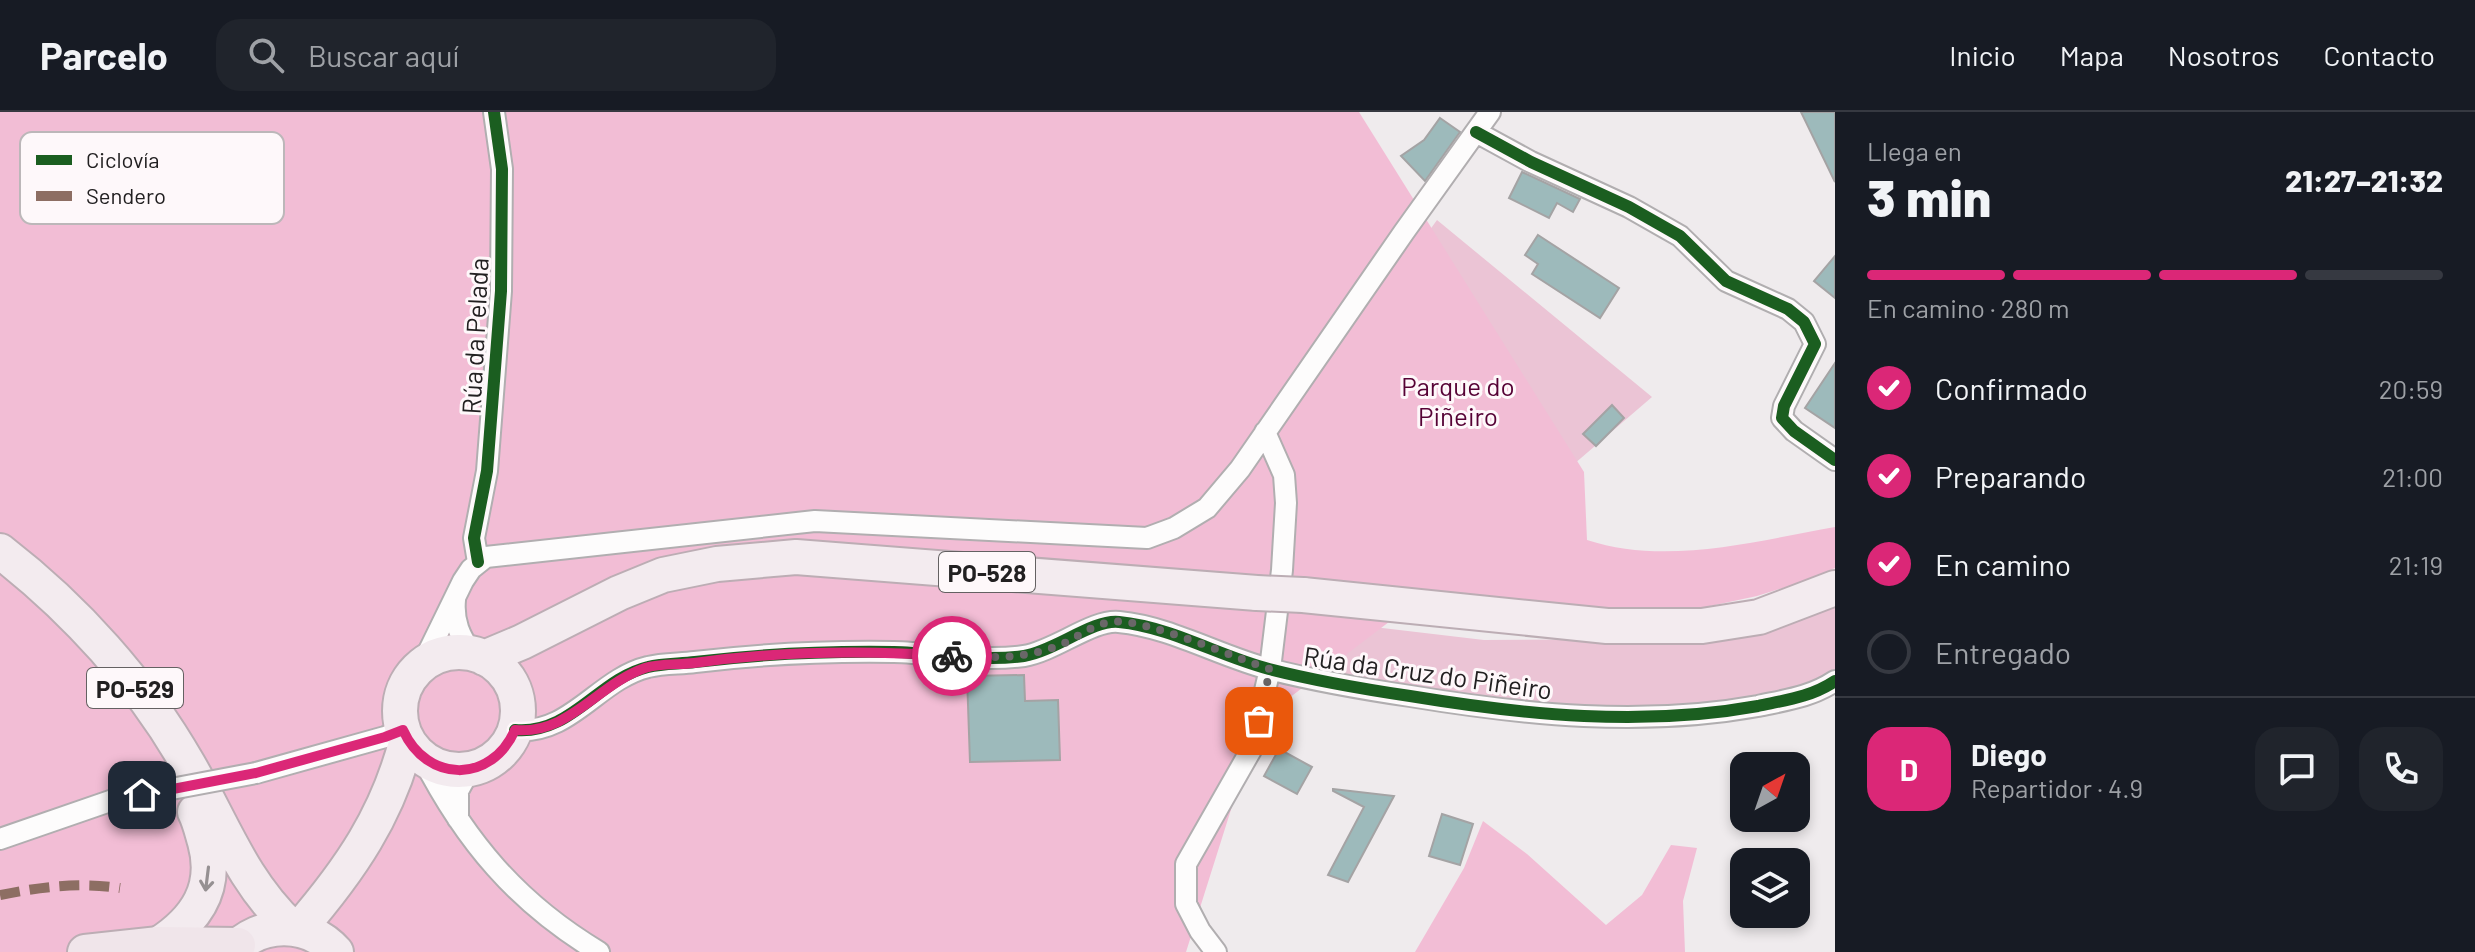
<!DOCTYPE html>
<html lang="es">
<meta charset="utf-8">
<style>
:root{--surface:#171b24;--page:#20242c;--text:#f1f3f6;--muted:#9ea1a6;--line:#363941;--accent:#db2777}
body{margin:0;font-family:Barlow,sans-serif;background:var(--page);color:var(--text);height:100vh;display:flex;flex-direction:column;font-size:30px;white-space:nowrap}
*{box-sizing:border-box;margin:0}
p{font-size:26px;color:var(--muted)}
.icon{flex:none;width:44px;height:44px;fill:none;stroke:currentColor;stroke-width:2;stroke-linecap:round;stroke-linejoin:round}
.map{position:relative;flex:1;overflow:hidden}
.side{display:flex;flex-direction:column;background:var(--surface);width:640px}
.side>*{flex:none}
.needle{width:52px;rotate:40deg}
.fabs{position:absolute;left:1730px;top:640px;display:grid;gap:16px}
.fabs a{display:grid;place-items:center;width:80px;height:80px;border-radius:16px;background:var(--surface);box-shadow:0 4px 12px #0003;font-size:40px}
.pin{position:absolute;display:grid;place-items:center;width:68px;height:68px;color:#fff;margin:-34px;border-radius:16px;box-shadow:0 4px 12px #0006}
.courier{position:absolute;display:grid;place-items:center;width:80px;height:80px;margin:-40px;border:6px solid #db2777;border-radius:50%;background:#fff;color:#222;box-shadow:0 2px 10px #0007}
.head em{font-style:normal;font-weight:800}
.head div{display:flex;flex-direction:column-reverse}
.head{display:flex;align-items:center;justify-content:space-between;height:136px;padding:0 32px}
h1{font-size:52px;font-weight:800;line-height:60px}
.bar{display:grid;grid-template-columns:repeat(4,1fr);gap:12px 8px;align-content:center;height:96px;padding:0 32px}
.bar i{height:10px;border-radius:6px;background:var(--line)}
.bar .selected{background:var(--accent)}
.bar p{grid-column:span 4}
.line{display:flex;align-items:center;gap:20px;padding:0 32px;border-top:2px solid var(--line)}
.line div{flex:1}
.round{display:grid;place-items:center;flex:none;width:84px;height:84px;border-radius:24px;background:var(--page)}
ol{padding:0 32px;list-style:none}
li{display:flex;align-items:center;gap:24px;height:88px}
li p{margin-inline-start:auto}
li .icon{padding:8px;border-radius:50%;background:var(--accent);color:#fff;stroke-width:4}
li:last-child{color:var(--muted)}
li i{width:44px;height:44px;border:4px solid var(--line);border-radius:50%}
header{display:flex;align-items:center;gap:48px;box-sizing:border-box;height:112px;padding:0 40px;background:var(--surface);border-bottom:2px solid var(--line)}
header strong{font-size:38px}
nav{display:flex;gap:44px;margin-inline-start:auto;font-size:28px}
.search{width:560px;height:72px;background:var(--page);display:flex;align-items:center;gap:20px;box-sizing:border-box;padding:0 28px;border-radius:24px;color:var(--muted);font-size:30px}
main{display:flex;flex:1;min-height:0}
.map>svg:first-child{display:block}
</style>
<header>
<strong>Parcelo</strong>
<div class="search"><svg class="icon" aria-label="search" viewBox="0 0 24 24"><circle cx="10" cy="10" r="6"/><path d="M15 15l6 6"/></svg>Buscar aquí</div>
<nav><a>Inicio</a><a>Mapa</a><a>Nosotros</a><a>Contacto</a></nav>
</header>
<main>
<div class="map">
<svg width="1835" height="840" viewBox="0 0 1835 840">
<rect width="100%" height="100%" fill="#efebed"/>
<path fill="#ebc4d5" d="M 1437,108 L 1652,285 L 1433,473 L 1283,321 Z
M 1835,491 L 1835,569 L 1778,597 L 1478,595 L 1280,550 L 1289,505 L 1484,528 L 1663,527 Z"/>
<path fill="#f2bdd5" d="M 0,0 L 1359,0 L 1584,360 L 1587,428 C 1666,454 1756,429 1835,415 L 1835,456 L 1802,470 L 1757,484 L 1701,496 L 1610,496 L 1427,481 L 1259,609 L 1186,840 L 0,840 Z
M 1483,709 L 1527,742 L 1606,813 L 1642,783 L 1671,733 L 1697,736 L 1683,789 L 1685,840 L 1415,840 L 1464,756 Z"/>
<path fill="#9dbabb" stroke="#a4a3a4" stroke-width="2" d="M 1801,0 L 1835,0 L 1835,70 Z
M 1440,6 L 1460,20 L 1425,69 L 1401,44 L 1424,28 Z
M 1522,60 L 1580,87 L 1573,100 L 1557,91 L 1549,106 L 1509,86 Z
M 1538,123 L 1619,176 L 1600,206 L 1532,162 L 1538,152 L 1525,143 Z
M 1835,144 L 1835,186 L 1814,169 Z
M 1835,251 L 1835,316 L 1805,296 Z
M 1612,293 L 1624,306 L 1596,334 L 1583,322 Z
M 1024,563 L 1025,589 L 1058,588 L 1060,648 L 970,650 L 967,564 Z
M 1279,637 L 1312,655 L 1297,682 L 1264,664 Z
M 1333,677 L 1394,684 L 1348,770 L 1328,763 L 1364,695 L 1333,679 Z
M 1442,702 L 1473,712 L 1460,753 L 1429,744 Z"/>
<g fill="none" stroke-linecap="round" stroke-linejoin="round">
<g stroke="#b1aeb0" stroke-width="24">
<path id="minor" d="M 1476,20 L 1531,50 L 1629,95 L 1680,124 L 1726,169 L 1788,197 L 1804,210 L 1815,232 L 1784,294 L 1782,306 L 1794,319 L 1835,348
M 478,450 L 474,426 L 487,359 L 501,179 L 502,57 L 494,0
M 455,488 C 453,510 460,524 472,542
M 422,553 L 463,469 L 471,457 L 486,445 L 815,409 L 1147,426 L 1174,416 L 1207,396 L 1240,357 L 1404,120 L 1490,0
M 515,618 C 571,623 598,567 648,555 C 663,551 680,552 695,550 C 761,542 827,539 894,540 C 936,541 981,550 1024,544 C 1055,539 1093,507 1119,510 C 1171,515 1219,544 1269,557 C 1316,569 1363,577 1410,584 C 1525,603 1643,615 1758,594 C 1786,588 1811,585 1835,569
M 422,645 C 465,729 517,791 599,840
M 256,661 L 385,625 L 403,618
M 458,707 L 458,679 L 470,657
M 0,727 L 113,688
M 1216,840 L 1200,819 L 1186,792 L 1186,752 L 1251,638 L 1270,557 L 1282,458 L 1286,391 L 1284,363 L 1265,320"/>
</g>
<g stroke="#bcadb4" stroke-width="38">
<path id="primary" d="M 0,439 C 75,497 141,570 188,652 C 222,710 241,768 291,815
M 1303,483 L 1607,514 L 1702,514 L 1759,505 L 1835,476
M400 599a59 59 0 1 1 118 0a59 59 0 1 1-118 0Z
M 484,546 L 522,530 L 619,481 L 663,463 L 717,452 L 796,445 L 1257,481
M 299,817 C 350,758 388,703 407,627
M 159,832 C 196,808 218,776 205,730 C 202,720 200,710 195,700
M 232,840 C 260,808 309,809 336,840"/>
</g>
<g stroke="#bcadb4" stroke-width="38">
<path id="trunk" d="M 85,840 L 159,832 L 238,833"/>
</g>
<use href="#minor" stroke="#fdfcfc" stroke-width="20"/>
<use href="#primary" stroke="#f3ebef" stroke-width="34"/>
<use href="#trunk" stroke="#f0e5ea" stroke-width="34"/>
<g stroke="#b1aeb0" stroke-width="24" stroke-linecap="butt">
<path id="minor-bridge" d="M 113,688 L 256,661"/>
</g>
<g stroke="#bcadb4" stroke-width="38" stroke-linecap="butt">
<path id="primary-bridge" d="M 1257,481 L 1303,483"/>
</g>
<use href="#minor-bridge" stroke="#fdfcfc" stroke-width="20"/>
<use href="#primary-bridge" stroke="#f3ebef" stroke-width="34"/>
<path stroke="#8d6e63" stroke-width="10" stroke-dasharray="20 10" stroke-linecap="butt" d="M 0,783 C 40,775 79,770 120,776"/>
<g stroke="#fef8fa" stroke-width="17">
<path id="cycleway" d="M 1476,20 L 1531,50 L 1629,95 L 1680,124 L 1726,169 L 1788,197 L 1804,210 L 1815,232 L 1784,294 L 1782,306 L 1794,319 L 1835,348
M 478,450 L 474,426 L 487,359 L 501,179 L 502,57 L 494,0
M 515,618 C 571,623 598,567 648,555 C 663,551 680,552 695,550 C 761,542 827,539 894,540 C 936,541 981,550 1024,544 C 1055,539 1093,507 1119,510 C 1171,515 1219,544 1269,557 C 1316,569 1363,577 1410,584 C 1525,603 1643,615 1758,594 C 1786,588 1811,585 1835,569"/>
</g>
<use href="#cycleway" stroke="#1b5e20" stroke-width="12"/>
</g>
<defs><path id="oneway-shaft" d="M-6 0H5M1.5-3L5.5 0L1.5 3" fill="none" stroke-width="1.6" stroke-linecap="round" stroke-linejoin="round" transform="scale(2)"/></defs>
<use stroke="#959092" href="#oneway-shaft" transform="translate(207 767) rotate(97)"/>
<g fill="none" stroke-linecap="round" stroke-linejoin="round">
<path stroke="#6a6768" stroke-width="8" stroke-dasharray="0 14.4" d="M 952,544 C 987,546 1022,547 1055,535 C 1075,528 1090,513 1111,510 C 1143,505 1235,546 1270,557 L 1259,609"/>
<path stroke="#db2777" stroke-width="10" d="M 142,683 L 256,661 L 385,625 L 403,618 C 427,671 491,672 515,618 C 569,623 598,572 645,556 C 660,551 678,553 694,551 C 779,539 866,538 952,544"/>
</g>
<g text-anchor="middle" dominant-baseline="central" stroke-width="6" stroke-linejoin="round" paint-order="stroke">
<g fill="#fef8fa" stroke="#646162" stroke-width="2">
<rect x="939" y="440" width="96" height="40" rx="6"/>
<rect x="87" y="556" width="96" height="40" rx="6"/>
</g>
<g font-size="24" font-weight="bold" fill="#222021">
<text x="987" y="460">PO-528</text>
<text x="135" y="576">PO-529</text>
</g>
<g font-size="26" fill="#222021" stroke="#fef8fa">
<text transform="translate(474 224) rotate(-87)">Rúa da Pelada</text>
<text transform="translate(1428 560) rotate(8)">Rúa da Cruz do Piñeiro</text>
</g>
<g font-size="26" fill="#560235" stroke="#fef8fa">
<text x="1458" y="273">Parque do<tspan x="1458" dy="30">Piñeiro</tspan></text>
</g>
</g>
<rect x="20" y="20" width="264" height="92" rx="12" fill="#fef8fa" stroke="#bcb7b9" stroke-width="2"/>
<rect x="36" y="43" width="36" height="10" fill="#1b5e20"/>
<rect x="36" y="79" width="36" height="10" fill="#8d6e63"/>
<g font-size="22" fill="#222021">
<text x="86" y="56">Ciclovía</text>
<text x="86" y="92">Sendero</text>
</g>
</svg>
<div class="fabs">
<a><svg class="needle" viewBox="-14 -14 28 28"><path d="M0-13l5 13h-10z" fill="#e53935"/><path d="M0 13l5-13h-10z" fill="#9ea1a6"/></svg></a>
<a><svg class="icon" aria-label="layers" viewBox="0 0 24 24"><path d="M12 4l9 5-9 5-9-5zM3 14l9 5 9-5"/></svg></a>
</div>
<div class="pin" style="left:1259px;top:609px;background:#ea580c"><svg class="icon" aria-label="bag" viewBox="0 0 24 24"><path d="M5 8h14l-1 12H6zM9 8a3 3 0 0 1 6 0"/></svg></div>
<div class="pin" style="left:142px;top:683px;background:#1f2937"><svg class="icon" aria-label="home" viewBox="0 0 24 24"><path d="M3 11l9-7 9 7M6 9v11h12V9"/></svg></div>
<div class="courier" style="left:952px;top:544px"><svg class="icon" aria-label="bike" viewBox="0 0 24 24"><circle cx="6" cy="16" r="4"/><circle cx="18" cy="16" r="4"/><path d="M6 16l4-8h5l3 8M10 8l3 8H6M13 5h3"/></svg></div>
</div>
<section class="side">
<div class="head"><div><h1>3 min</h1><p>Llega en</p></div><em>21:27–21:32</em></div>
<div class="bar"><i class="selected"></i><i class="selected"></i><i class="selected"></i><i></i><p>En camino · 280 m</p></div>
<ol>
<li><svg class="icon" aria-label="check" viewBox="0 0 24 24"><path d="M5 12l5 5 9-10"/></svg>Confirmado<p>20:59</p></li>
<li><svg class="icon" aria-label="check" viewBox="0 0 24 24"><path d="M5 12l5 5 9-10"/></svg>Preparando<p>21:00</p></li>
<li><svg class="icon" aria-label="check" viewBox="0 0 24 24"><path d="M5 12l5 5 9-10"/></svg>En camino<p>21:19</p></li>
<li><i></i>Entregado</li>
</ol>
<div class="line" style="height:144px"><b class="round" style="background:var(--accent);color:#fff">D</b><div><b>Diego</b><p>Repartidor · 4.9</p></div><a class="round"><svg class="icon" aria-label="chat" viewBox="0 0 24 24"><path d="M4 5h16v11H9l-5 4z"/></svg></a><a class="round"><svg class="icon" aria-label="phone" viewBox="0 0 24 24"><path d="M5 4h4l2 5-3 2q2 4 5 5l2-3 5 2v4C11 20 4 13 5 4z"/></svg></a></div>
</section>
</main>
